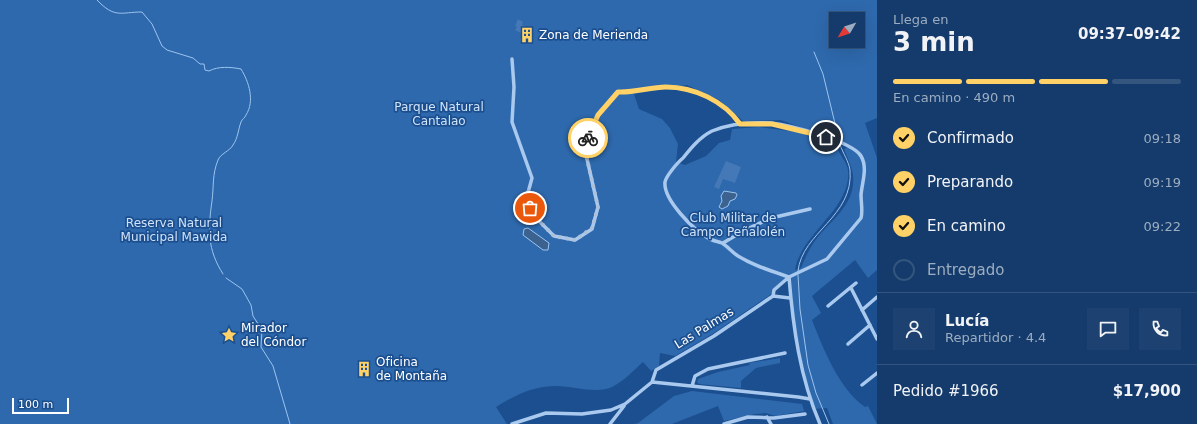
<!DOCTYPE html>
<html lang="es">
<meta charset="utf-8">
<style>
:root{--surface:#143b6b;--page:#1d4271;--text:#f1f3f6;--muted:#9dadc1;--line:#33557e;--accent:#ffd166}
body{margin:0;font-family:"DejaVu Sans",sans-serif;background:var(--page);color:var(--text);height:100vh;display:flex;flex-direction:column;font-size:15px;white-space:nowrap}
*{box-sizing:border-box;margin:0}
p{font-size:13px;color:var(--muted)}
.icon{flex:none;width:22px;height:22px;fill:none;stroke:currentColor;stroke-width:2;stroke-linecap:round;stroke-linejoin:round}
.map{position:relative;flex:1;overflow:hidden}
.panel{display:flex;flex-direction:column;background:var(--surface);width:320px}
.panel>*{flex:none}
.needle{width:26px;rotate:231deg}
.buttons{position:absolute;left:829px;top:12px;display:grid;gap:8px}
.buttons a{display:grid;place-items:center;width:36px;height:36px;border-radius:0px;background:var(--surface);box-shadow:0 4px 16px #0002,0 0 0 1px var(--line);font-size:20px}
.scale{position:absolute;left:12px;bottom:10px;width:57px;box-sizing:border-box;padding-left:4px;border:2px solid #fff;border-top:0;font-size:11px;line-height:14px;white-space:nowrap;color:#fff;-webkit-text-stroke:3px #1b4f8f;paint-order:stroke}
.pin{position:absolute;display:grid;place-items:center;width:34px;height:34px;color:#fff;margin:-17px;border:2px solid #fff;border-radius:50%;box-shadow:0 1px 4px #0007}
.courier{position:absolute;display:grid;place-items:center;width:40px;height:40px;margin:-20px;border:3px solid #ffd166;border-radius:50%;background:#fff;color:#222;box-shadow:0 1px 5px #0007}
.overview em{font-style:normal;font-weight:700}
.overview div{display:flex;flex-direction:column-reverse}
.overview{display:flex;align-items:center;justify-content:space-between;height:68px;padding:0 16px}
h1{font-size:26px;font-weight:700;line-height:30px}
.bar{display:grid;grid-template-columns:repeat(4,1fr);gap:6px 4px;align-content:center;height:48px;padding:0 16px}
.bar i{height:5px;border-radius:3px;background:var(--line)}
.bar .selected{background:var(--accent)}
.bar p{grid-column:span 4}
.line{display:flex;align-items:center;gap:10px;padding:0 16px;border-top:1px solid var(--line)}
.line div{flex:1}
.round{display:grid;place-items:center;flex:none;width:42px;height:42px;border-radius:0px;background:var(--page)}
ol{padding:0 16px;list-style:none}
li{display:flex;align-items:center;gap:12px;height:44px}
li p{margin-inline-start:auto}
li .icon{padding:4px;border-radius:50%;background:var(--accent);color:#111;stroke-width:4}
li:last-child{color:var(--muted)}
li i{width:22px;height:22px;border:2px solid var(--line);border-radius:50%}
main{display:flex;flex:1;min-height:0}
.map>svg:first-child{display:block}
</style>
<main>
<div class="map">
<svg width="877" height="424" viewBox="0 0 877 424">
<rect width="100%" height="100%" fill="#1b4f8f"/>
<path fill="#2e69ad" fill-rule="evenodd" d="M 0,0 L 877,0 L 877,118 L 865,123 L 877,158 L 877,270 L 868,278 L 855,260 L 812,296 L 821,313 L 812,320 C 823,348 839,389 865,407 L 868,406 L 877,424 L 833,424 L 827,408 L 814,409 L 796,338 L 791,300 L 789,274 L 770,295 L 714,333 L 675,356 L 660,353 L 659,366 L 651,371 L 643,362 C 634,370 625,380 614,386 C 597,395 575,386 556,386 C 534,386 515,395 496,407 L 507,424 L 0,424 ZM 836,19 L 858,19 L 858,41 L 836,41 ZM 687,85 L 719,100 L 743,121 L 781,120 L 851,146 L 844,149 C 847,157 852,167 853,175 C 856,204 832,219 817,238 C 810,247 805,258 801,268 L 795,270 C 801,233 852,209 848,170 C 847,163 840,155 837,148 L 798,132 L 759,127 L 732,129 L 730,140 L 719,143 L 706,156 L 685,165 L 676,162 L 678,144 L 670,128 L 662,119 L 639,109 L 634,94 Z
M 780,358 L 780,363 L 756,368 L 741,381 L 741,388 L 699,384 L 697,382 L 698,379 L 718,372 L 750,365 L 749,363 Z
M 692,391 L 802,404 L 804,411 L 775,416 L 766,413 L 755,414 L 724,421 L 718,406 L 672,424 L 634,424 L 638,423 L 674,396 Z"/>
<path fill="#3c6290" stroke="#9cc4f0" d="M 724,191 L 736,193 L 737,195 L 735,199 L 730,201 L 728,206 L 722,209 L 719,207 L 722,201 L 721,196 Z
M 528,228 L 549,243 L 548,250 L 543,250 L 523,235 L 524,229 Z"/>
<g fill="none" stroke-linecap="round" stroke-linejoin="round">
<path stroke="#9cc4f0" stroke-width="1" d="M 97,0 C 115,19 121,12 142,12 L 152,24 L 162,46 L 167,50 L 193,58 L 200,64 L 204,64 L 205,70 L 209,71 C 218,66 231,67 241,69 C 249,82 255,101 246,115 C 245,118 242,119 241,122 C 238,130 238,138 233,145 C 230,151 220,154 218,160 C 212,175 214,185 212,201 C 208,229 207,249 223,274
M 814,52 L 823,74 L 839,140
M 798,271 C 802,232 854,217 850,170 C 849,162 843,153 840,145
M 798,275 L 800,309 L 808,365 L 816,393 L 829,424
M 226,278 L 242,289 L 251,305 L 253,316 L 262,330 L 261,347 L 273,366 L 290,424"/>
</g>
<path fill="#4478b7" d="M 518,19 L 523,22 L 522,25 L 533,30 L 527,44 L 520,40 L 523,34 L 515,30 L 517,27 L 515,26 Z
M 726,161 L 741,167 L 735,183 L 723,179 L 719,189 L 714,187 Z"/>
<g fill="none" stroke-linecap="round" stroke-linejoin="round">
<path stroke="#a9c9ee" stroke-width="3.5" d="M 512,59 L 514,87 L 512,122 L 532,178 L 526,200 L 535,217 L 554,236 L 575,240 L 592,229 L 598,207 L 584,146 L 598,115 L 617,92 C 634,93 650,87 666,87 C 694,87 724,101 740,124
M 723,243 L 745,230 L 771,218 L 810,209
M 789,277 C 793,327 800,378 820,424
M 851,288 L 877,339
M 773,296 L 774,290 L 789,277 L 827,259 L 861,218 C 863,211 861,203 861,195 C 862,182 868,168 861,156 C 852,141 789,125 771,123 C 752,122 729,124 712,131 C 700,137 691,148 683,158 C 678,162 666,176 665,182 C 663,200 694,230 708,238 C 712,241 718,241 722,243 C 727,246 733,253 738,256 C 754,266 771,271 789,277
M 828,306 L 856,283
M 862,310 L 877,297
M 848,344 L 870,325
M 652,382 L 656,370 L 714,336 L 773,296 L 790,298
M 862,385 L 877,373
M 692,386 L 695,376 L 708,369 L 785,353
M 767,417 L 771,424
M 512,424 L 546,413 L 582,414 L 611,410 L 625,404 L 652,382 L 798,397 L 810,399
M 610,424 L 624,406
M 724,424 L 748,417 L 774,418 L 805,414"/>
</g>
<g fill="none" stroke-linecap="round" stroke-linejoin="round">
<path stroke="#afc1d8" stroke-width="4" stroke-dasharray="0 7.2" d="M 530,208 L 535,217 L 554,236 L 575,240 L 592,228 L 598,207 L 584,146 L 588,138"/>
<path stroke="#ffd166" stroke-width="5" d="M 588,138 L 598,115 L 618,92 C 634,93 650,87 666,87 C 694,87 724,101 740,124 L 772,124 L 826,137"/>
</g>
<defs>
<g id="building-bare" transform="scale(1.2)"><path d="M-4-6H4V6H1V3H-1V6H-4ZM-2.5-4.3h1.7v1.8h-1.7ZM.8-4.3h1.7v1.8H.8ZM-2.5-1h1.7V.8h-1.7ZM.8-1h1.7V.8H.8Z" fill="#ffd166" stroke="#1b4f8f" stroke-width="2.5" paint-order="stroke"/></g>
<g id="sight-bare" transform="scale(1.2)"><path d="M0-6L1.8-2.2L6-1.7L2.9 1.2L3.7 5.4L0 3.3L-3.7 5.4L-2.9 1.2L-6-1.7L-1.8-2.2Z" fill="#ffd166" stroke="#1b4f8f" stroke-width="2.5" paint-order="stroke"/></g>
</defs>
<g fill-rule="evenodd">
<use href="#building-bare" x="527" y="35"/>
<use href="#sight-bare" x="229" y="335"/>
<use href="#building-bare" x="364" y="369"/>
</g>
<g text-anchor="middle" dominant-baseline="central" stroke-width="3.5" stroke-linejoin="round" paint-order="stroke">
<g font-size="12" fill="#fff" stroke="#1b4f8f" text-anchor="start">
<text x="539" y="35">Zona de Merienda</text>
<text x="241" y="328">Mirador<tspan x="241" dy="14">del Cóndor</tspan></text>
<text x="376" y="362">Oficina<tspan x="376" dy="14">de Montaña</tspan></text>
</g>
<g font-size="12" fill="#cfe3fa" stroke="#1b4f8f">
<text x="439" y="107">Parque Natural<tspan x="439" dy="14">Cantalao</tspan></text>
<text x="733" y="218">Club Militar de<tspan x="733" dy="14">Campo Peñalolén</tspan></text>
<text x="174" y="223">Reserva Natural<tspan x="174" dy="14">Municipal Mawida</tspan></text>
</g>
<g font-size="12" fill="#fff" stroke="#1b4f8f">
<text transform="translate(704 328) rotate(-32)">Las Palmas</text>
</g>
</g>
</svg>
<div class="buttons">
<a><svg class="needle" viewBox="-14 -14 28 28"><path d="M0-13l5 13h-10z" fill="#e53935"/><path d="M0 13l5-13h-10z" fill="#9dadc1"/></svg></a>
</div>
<div class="scale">100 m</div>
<div class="pin" style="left:530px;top:208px;background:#ea580c"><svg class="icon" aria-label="bag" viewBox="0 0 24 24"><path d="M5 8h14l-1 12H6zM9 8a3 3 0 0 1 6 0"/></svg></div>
<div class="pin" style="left:826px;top:137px;background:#1f2937"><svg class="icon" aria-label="home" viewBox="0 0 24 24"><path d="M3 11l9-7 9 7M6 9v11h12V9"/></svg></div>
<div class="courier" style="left:588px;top:138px"><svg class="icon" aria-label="bike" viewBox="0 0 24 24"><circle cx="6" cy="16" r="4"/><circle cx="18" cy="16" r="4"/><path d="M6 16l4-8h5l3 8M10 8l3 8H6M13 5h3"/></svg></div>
</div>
<section class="panel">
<div class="overview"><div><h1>3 min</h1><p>Llega en</p></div><em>09:37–09:42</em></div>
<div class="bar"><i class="selected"></i><i class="selected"></i><i class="selected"></i><i></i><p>En camino · 490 m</p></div>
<ol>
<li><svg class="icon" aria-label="check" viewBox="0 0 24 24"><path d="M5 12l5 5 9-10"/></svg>Confirmado<p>09:18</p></li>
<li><svg class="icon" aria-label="check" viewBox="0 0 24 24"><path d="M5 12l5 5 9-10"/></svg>Preparando<p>09:19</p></li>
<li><svg class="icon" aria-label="check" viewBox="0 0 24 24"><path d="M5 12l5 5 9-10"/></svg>En camino<p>09:22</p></li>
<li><i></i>Entregado</li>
</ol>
<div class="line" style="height:72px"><a class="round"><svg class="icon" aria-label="person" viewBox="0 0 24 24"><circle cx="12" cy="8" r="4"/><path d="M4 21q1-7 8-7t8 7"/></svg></a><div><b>Lucía</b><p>Repartidor · 4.4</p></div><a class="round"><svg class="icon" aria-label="chat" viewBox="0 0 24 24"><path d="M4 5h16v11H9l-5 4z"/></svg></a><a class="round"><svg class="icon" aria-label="phone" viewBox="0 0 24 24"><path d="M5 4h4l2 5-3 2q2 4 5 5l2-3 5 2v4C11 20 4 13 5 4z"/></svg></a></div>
<div class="line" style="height:52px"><div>Pedido #1966</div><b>$17,900</b></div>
</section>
</main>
